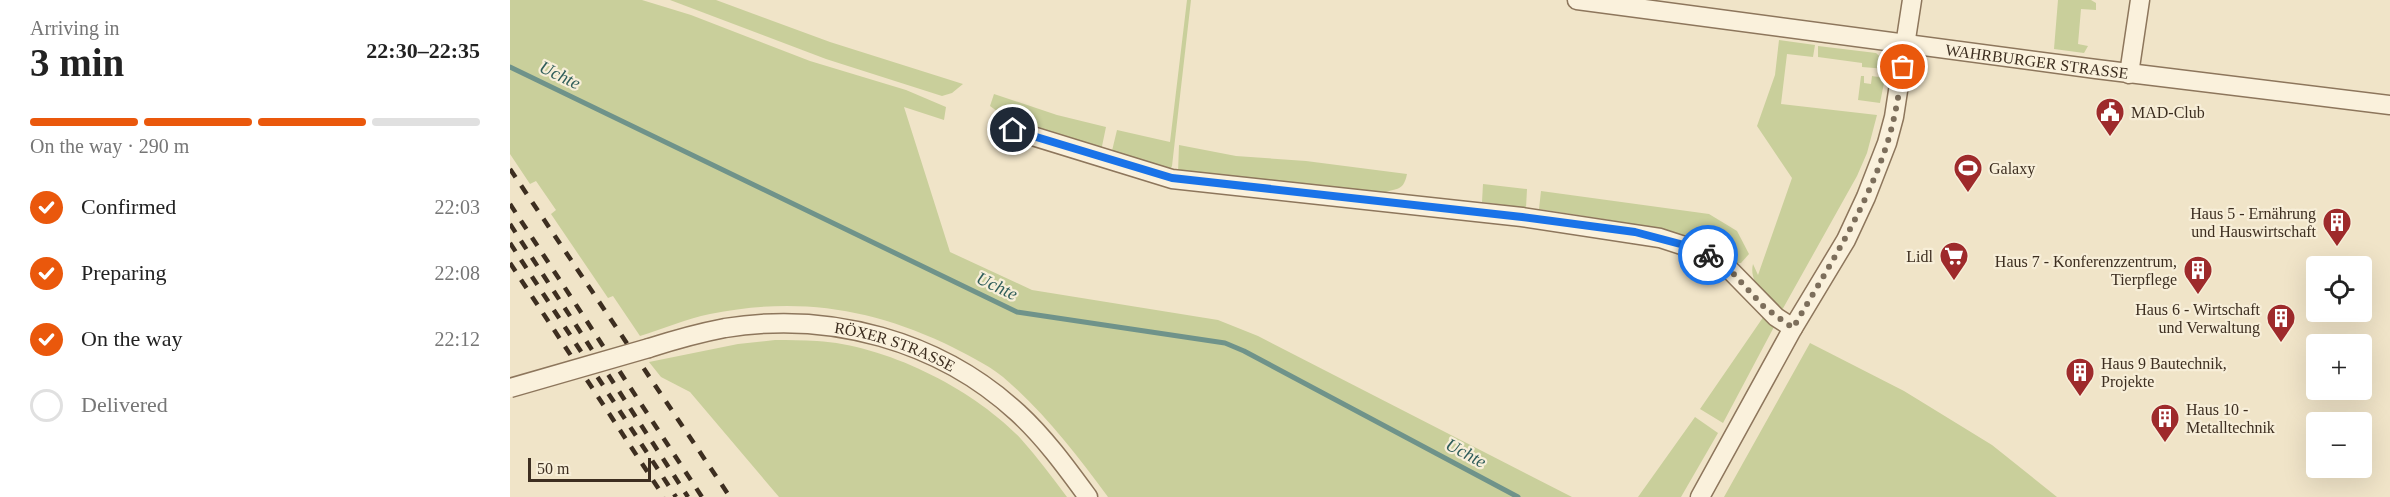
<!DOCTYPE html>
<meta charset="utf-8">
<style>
:root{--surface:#fff;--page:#f6f6f6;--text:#222;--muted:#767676;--line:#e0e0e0;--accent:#ea580c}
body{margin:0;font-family:"Times New Roman",serif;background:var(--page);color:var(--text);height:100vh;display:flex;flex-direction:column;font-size:22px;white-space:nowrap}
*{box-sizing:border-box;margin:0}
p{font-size:20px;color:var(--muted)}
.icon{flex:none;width:33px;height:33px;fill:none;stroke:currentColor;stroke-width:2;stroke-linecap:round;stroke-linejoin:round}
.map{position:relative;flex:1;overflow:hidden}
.drawer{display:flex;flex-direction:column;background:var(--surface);width:510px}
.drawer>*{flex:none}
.buttons{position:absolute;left:1796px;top:256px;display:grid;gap:12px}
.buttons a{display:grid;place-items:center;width:66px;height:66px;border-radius:6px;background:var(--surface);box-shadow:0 6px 24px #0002;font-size:30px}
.scale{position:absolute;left:18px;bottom:15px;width:123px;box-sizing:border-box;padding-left:6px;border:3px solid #3d2e20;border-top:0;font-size:16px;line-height:21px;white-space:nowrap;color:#3d2e20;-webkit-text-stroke:4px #f7eed8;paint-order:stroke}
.pin{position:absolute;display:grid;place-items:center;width:51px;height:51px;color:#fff;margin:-26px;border:3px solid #fff;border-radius:50%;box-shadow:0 2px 6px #0007}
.courier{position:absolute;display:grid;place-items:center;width:60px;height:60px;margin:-30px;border:4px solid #1a73e8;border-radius:50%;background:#fff;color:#222;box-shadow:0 2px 8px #0007}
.overview em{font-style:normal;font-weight:600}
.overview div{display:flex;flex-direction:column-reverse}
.overview{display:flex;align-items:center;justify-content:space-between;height:102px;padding:0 30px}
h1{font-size:39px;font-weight:600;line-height:45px}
.bar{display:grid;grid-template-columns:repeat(4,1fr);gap:9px 6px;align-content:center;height:72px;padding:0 30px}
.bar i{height:8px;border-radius:4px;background:var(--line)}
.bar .current{background:var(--accent)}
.bar p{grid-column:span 4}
ol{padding:0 30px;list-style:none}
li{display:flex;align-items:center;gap:18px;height:66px}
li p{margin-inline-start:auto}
li .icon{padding:6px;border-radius:50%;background:var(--accent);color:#fff;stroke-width:4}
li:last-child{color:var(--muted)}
li i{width:33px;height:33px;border:3px solid var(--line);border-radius:50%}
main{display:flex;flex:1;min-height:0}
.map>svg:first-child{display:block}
</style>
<main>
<section class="drawer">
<div class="overview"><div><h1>3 min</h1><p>Arriving in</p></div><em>22:30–22:35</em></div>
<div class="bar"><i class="current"></i><i class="current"></i><i class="current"></i><i></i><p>On the way · 290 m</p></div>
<ol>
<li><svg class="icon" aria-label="check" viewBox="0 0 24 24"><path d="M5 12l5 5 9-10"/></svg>Confirmed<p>22:03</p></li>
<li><svg class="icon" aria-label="check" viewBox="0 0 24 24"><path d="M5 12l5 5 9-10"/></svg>Preparing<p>22:08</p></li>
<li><svg class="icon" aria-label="check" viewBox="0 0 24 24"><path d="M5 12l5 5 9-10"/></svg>On the way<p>22:12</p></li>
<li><i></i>Delivered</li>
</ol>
</section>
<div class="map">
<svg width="1880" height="497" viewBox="0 0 1880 497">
<rect width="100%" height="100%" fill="#f0e4c8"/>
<path fill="#c9cf9b" d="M 0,0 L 132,0 L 181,15 L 300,61 L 396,90 L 436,107 L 434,120 L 394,107 L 440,252 L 522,290 L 708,320 L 748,336 L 1062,497 L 598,497 C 566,454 534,412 493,377 C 477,364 454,353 434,343 C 357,307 284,297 200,314 C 176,319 153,329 130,336 L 103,296 L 98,298 L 41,214 L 46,210 L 26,181 L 20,184 L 0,154 Z
M 160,0 L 206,0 L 320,42 L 453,84 L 442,93 L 432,96 L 316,59 Z
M 677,0 L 681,0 L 662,166 L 659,172 L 601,155 L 607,130 L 660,142 Z
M 1548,0 L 1581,0 L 1586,3 L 1586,10 L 1571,9 L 1568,44 L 1578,46 L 1574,53 L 1544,49 Z
M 1269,40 L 1305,45 L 1303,57 L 1277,54 L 1271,104 L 1367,115 L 1357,153 L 1347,176 L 1271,312 C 1259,299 1238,284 1243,264 L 1248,275 L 1282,178 L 1247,126 L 1265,75 Z
M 1308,46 L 1366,53 L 1376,62 L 1376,69 L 1352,67 L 1352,63 L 1308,57 Z
M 1351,76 L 1354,76 L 1354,83 L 1361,84 L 1362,76 L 1375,78 L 1370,103 L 1348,100 Z
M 484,94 L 547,115 L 596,127 L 591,151 L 503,123 L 480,106 Z
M 669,145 L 726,156 L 796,161 L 897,174 C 893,194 885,186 870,195 L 668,173 Z
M 973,184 L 1017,189 L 1016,208 L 972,202 Z
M 1031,191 L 1199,214 L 1227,231 L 1239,254 L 1231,263 L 1226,263 L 1166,234 L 1119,223 L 1029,209 Z
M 1254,316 L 1265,325 L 1213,423 L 1190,409 Z
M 265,340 C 279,340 293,340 307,341 C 376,345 464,389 511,439 C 527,457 542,477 557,497 L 269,497 L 180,392 L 151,377 L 139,362 L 228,344 Z
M 1300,343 L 1394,391 L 1482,445 L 1547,497 L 1214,497 Z
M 1185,417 L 1208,433 L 1171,497 L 1128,497 Z"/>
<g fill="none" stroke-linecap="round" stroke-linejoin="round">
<path stroke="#6f938a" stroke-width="5" d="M 0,67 L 507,312 L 715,343 L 734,351 L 1008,497"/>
<g stroke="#8d765c" stroke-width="21">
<g id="minor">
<path id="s1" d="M 1067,0 L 1586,69 L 1880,105"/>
<path d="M 1619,74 L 1630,0"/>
<path d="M 503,130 L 662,179 L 1012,217 L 1150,238 L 1190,251 L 1204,259 L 1220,270 L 1266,317 L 1283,328"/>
<path id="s2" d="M 139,348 C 164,340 189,333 215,328 C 319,311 429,340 508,413 C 535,438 556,467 578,497"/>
<path d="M 1190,497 L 1283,328 L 1336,240 L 1356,197 L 1377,143 L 1384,117 L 1402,0"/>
</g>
</g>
<use href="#minor" stroke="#faf1dc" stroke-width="18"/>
<path stroke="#3d2e20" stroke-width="4.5" stroke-dasharray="10 10" stroke-linecap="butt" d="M 0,169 L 220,497
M 0,204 L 192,497
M 0,224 L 178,497
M 0,243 L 166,497
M 0,263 L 154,497"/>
<g stroke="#8d765c" stroke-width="21" stroke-linecap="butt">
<path id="minor-bridge" d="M 0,388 L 139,348"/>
</g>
<use href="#minor-bridge" stroke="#faf1dc" stroke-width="18"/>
</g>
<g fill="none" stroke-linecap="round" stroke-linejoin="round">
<path stroke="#7c6e5b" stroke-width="6" stroke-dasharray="0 10.8" d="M 1198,255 L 1220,270 L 1254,307 L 1283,328 C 1318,268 1355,211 1377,144 C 1385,119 1389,93 1393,67"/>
<path stroke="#1a73e8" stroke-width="8" d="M 503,130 L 662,178 L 1012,217 L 1125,232 L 1174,245 L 1198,255"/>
</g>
<defs>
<g id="civic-pin" transform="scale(1.5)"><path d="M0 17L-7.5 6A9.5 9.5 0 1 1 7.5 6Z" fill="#9e2a2b" stroke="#f7eed8"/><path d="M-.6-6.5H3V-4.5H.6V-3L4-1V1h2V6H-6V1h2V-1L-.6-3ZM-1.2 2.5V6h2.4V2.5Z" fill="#fff"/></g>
<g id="stadium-pin" transform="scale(1.5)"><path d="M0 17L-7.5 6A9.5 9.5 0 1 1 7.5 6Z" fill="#9e2a2b" stroke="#f7eed8"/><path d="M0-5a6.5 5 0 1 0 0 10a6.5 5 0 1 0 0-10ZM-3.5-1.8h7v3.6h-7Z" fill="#fff"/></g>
<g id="building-pin" transform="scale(1.5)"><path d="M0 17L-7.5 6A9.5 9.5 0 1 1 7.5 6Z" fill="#9e2a2b" stroke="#f7eed8"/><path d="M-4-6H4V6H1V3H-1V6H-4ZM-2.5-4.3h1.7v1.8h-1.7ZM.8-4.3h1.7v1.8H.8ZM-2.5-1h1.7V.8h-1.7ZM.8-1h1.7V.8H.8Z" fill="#fff"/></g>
<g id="supermarket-pin" transform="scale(1.5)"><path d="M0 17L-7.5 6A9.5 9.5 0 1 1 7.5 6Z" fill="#9e2a2b" stroke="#f7eed8"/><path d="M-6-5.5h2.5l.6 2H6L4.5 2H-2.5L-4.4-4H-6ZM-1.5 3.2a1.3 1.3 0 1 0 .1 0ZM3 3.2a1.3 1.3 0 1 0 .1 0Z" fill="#fff"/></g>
</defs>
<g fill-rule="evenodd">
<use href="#civic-pin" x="1600" y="112"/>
<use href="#stadium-pin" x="1458" y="168"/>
<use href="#building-pin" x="1827" y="222"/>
<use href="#supermarket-pin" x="1444" y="256"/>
<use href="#building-pin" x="1688" y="270"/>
<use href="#building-pin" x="1771" y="318"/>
<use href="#building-pin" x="1570" y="372"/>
<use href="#building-pin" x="1655" y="418"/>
</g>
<g text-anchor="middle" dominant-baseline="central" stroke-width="4.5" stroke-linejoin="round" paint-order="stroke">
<g font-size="16" fill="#3d2e20" stroke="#f7eed8">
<text stroke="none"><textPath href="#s1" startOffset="464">WAHRBURGER STRASSE</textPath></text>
<text stroke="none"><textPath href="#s2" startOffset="252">RÖXER STRASSE</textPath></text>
</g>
<g font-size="16" fill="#3d2e20" stroke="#f7eed8" text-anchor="start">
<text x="1621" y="112">MAD-Club</text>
<text x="1479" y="168">Galaxy</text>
<text x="1806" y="213" text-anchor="end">Haus 5 - Ernährung<tspan x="1806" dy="18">und Hauswirtschaft</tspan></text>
<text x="1423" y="256" text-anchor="end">Lidl</text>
<text x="1667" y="261" text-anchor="end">Haus 7 - Konferenzzentrum,<tspan x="1667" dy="18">Tierpflege</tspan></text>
<text x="1750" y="309" text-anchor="end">Haus 6 - Wirtschaft<tspan x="1750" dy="18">und Verwaltung</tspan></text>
<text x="1591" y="363">Haus 9 Bautechnik,<tspan x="1591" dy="18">Projekte</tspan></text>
<text x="1676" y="409">Haus 10 -<tspan x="1676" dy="18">Metalltechnik</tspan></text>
</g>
<g font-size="18" font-style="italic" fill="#2f5d5a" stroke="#f7eed8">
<text transform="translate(50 75) rotate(26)">Uchte</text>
<text transform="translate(487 286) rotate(25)">Uchte</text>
<text transform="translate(956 453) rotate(28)">Uchte</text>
</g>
</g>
</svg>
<div class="buttons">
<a><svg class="icon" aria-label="locate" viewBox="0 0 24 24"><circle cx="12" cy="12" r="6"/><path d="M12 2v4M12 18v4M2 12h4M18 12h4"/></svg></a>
<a>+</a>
<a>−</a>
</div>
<div class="scale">50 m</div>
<div class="pin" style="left:1393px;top:67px;background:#ea580c"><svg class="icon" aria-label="bag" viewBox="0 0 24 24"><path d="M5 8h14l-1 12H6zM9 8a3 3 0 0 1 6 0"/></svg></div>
<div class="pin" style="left:503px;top:130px;background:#1f2937"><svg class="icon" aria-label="home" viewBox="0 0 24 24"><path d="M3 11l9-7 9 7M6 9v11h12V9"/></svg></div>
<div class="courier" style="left:1198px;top:255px"><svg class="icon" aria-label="bike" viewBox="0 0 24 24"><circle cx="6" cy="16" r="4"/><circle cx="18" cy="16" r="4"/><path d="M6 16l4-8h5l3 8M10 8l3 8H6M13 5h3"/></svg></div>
</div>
</main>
